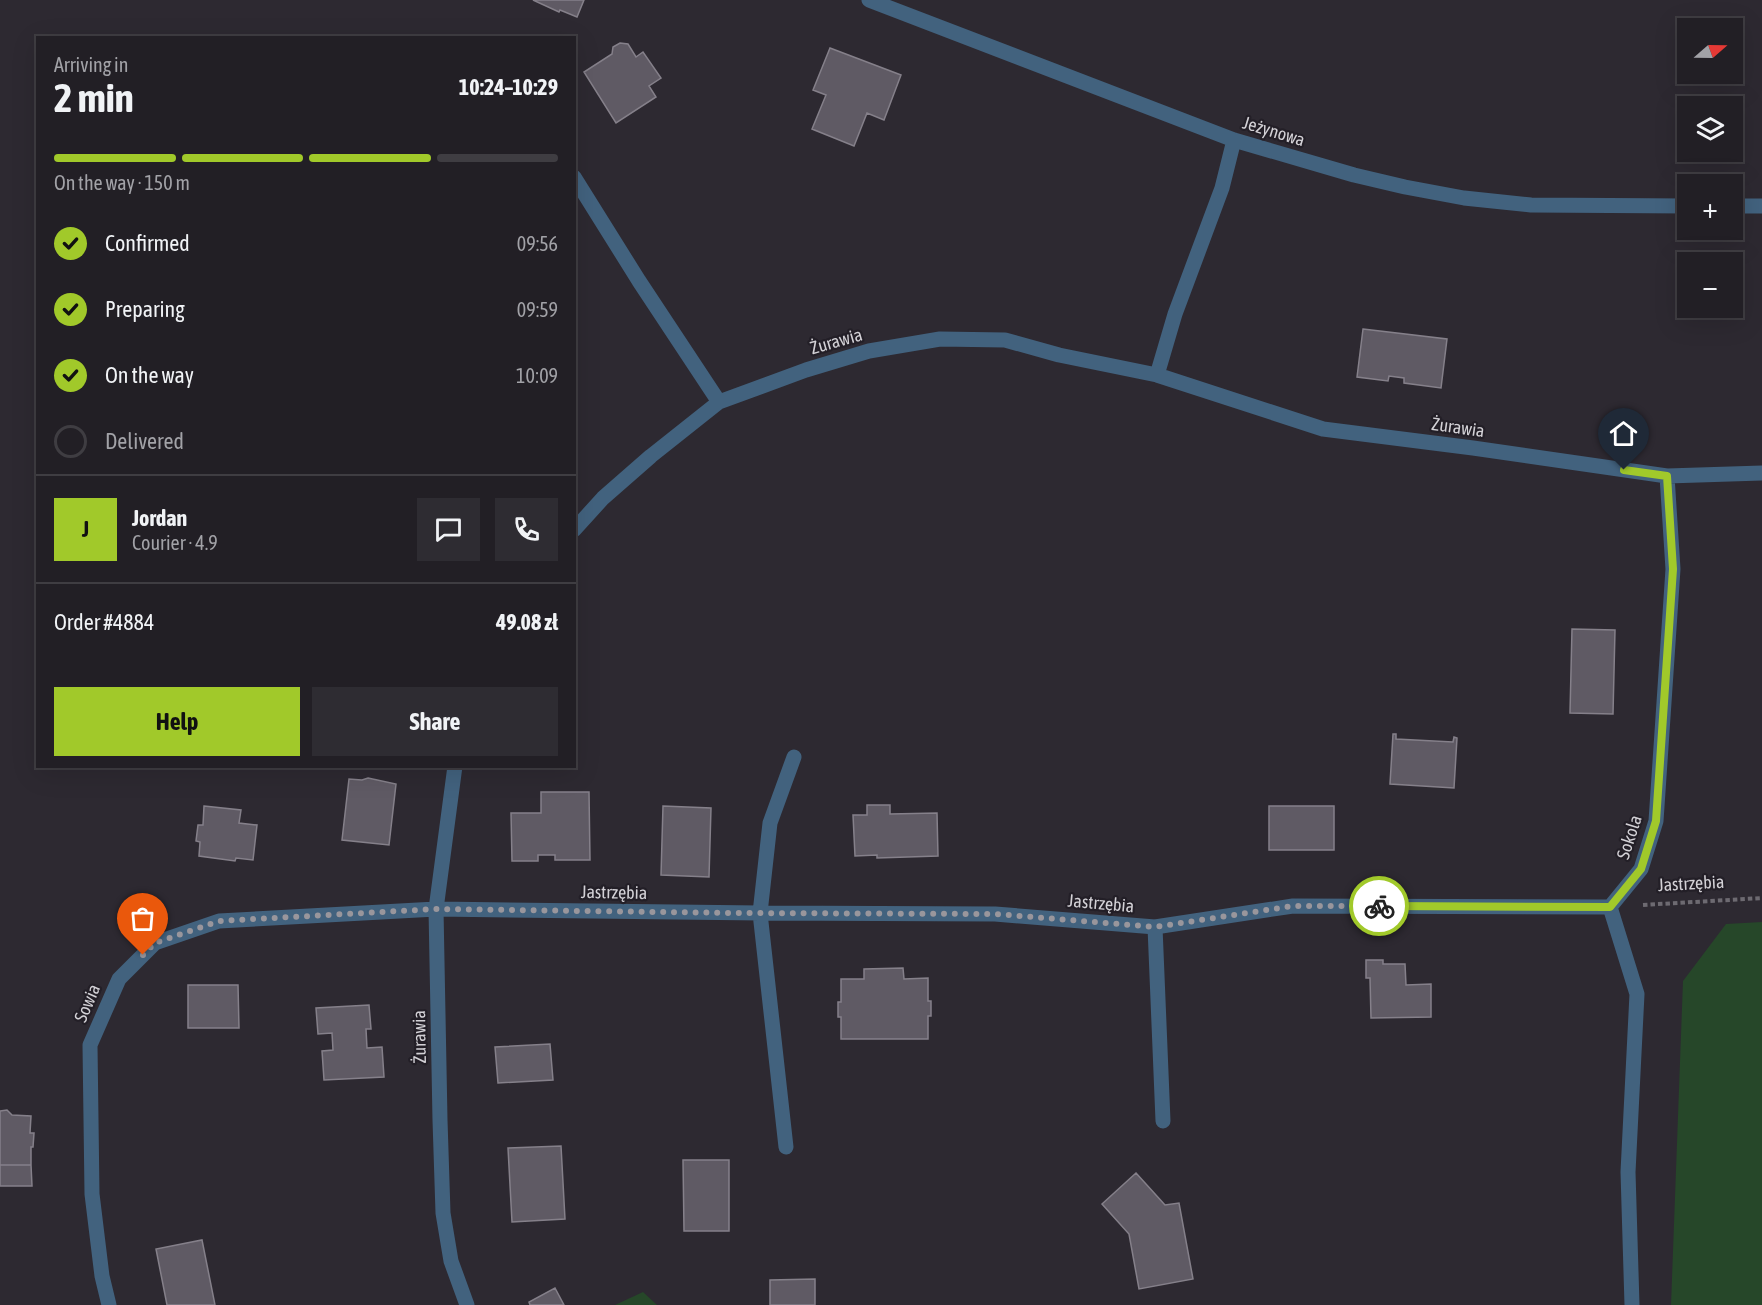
<!DOCTYPE html>
<meta charset="utf-8">
<style>
:root{--surface:#221f25;--page:#2e2c32;--text:#f1f3f6;--muted:#a2a2a7;--line:#3f3d42;--accent:#a1c92a}
body{margin:0;font-family:"Asap Condensed",sans-serif;background:var(--page);color:var(--text);height:100vh;display:flex;flex-direction:column;font-size:22px;white-space:nowrap}
*{box-sizing:border-box;margin:0}
p{font-size:20px;color:var(--muted)}
.icon{flex:none;width:33px;height:33px;fill:none;stroke:currentColor;stroke-width:2;stroke-linecap:round;stroke-linejoin:round}
.map{position:relative;flex:1;overflow:hidden}
.sheet{position:absolute;left:36px;top:36px;width:540px;height:732px;display:flex;flex-direction:column;background:var(--surface);border-radius:0px;box-shadow:0 6px 24px #0002,0 0 0 2px var(--line)}
.sheet>*{flex:none}
.needle{width:39px;rotate:70deg}
.fabs{position:absolute;left:1677px;top:18px;display:grid;gap:12px}
.fabs a{display:grid;place-items:center;width:66px;height:66px;border-radius:0px;background:var(--surface);box-shadow:0 6px 24px #0002,0 0 0 2px var(--line);font-size:30px}
.pin{position:absolute;display:grid;place-items:center;width:51px;height:51px;color:#fff;margin:-62px -26px;border-radius:50% 50% 50% 0;rotate:-45deg;box-shadow:0 0 6px #0007}
.pin .icon{rotate:45deg}
.courier{position:absolute;display:grid;place-items:center;width:60px;height:60px;margin:-30px;border:4px solid #a1c92a;border-radius:50%;background:#fff;color:#222;box-shadow:0 2px 8px #0007}
.head em{font-style:normal;font-weight:700}
.head div{display:flex;flex-direction:column-reverse}
.head{display:flex;align-items:center;justify-content:space-between;height:102px;padding:0 18px}
h1{font-size:39px;font-weight:700;line-height:45px}
.bar{display:grid;grid-template-columns:repeat(4,1fr);gap:9px 6px;align-content:center;height:72px;padding:0 18px}
.bar i{height:8px;border-radius:4px;background:var(--line)}
.bar .active{background:var(--accent)}
.bar p{grid-column:span 4}
.line{display:flex;align-items:center;gap:15px;padding:0 18px;border-top:2px solid var(--line)}
.line div{flex:1}
.round{display:grid;place-items:center;flex:none;width:63px;height:63px;border-radius:0px;background:var(--page)}
ol{padding:0 18px;list-style:none}
li{display:flex;align-items:center;gap:18px;height:66px}
li p{margin-inline-start:auto}
li .icon{padding:6px;border-radius:50%;background:var(--accent);color:#111;stroke-width:4}
li:last-child{color:var(--muted)}
li i{width:33px;height:33px;border:3px solid var(--line);border-radius:50%}
.cta{display:flex;gap:12px;margin-top:auto;padding:12px 18px}
.cta a{flex:1;height:69px;border-radius:0px;background:var(--accent);color:#111;font-size:24px;font-weight:700;line-height:69px;text-align:center}
.cta a+a{background:var(--page);color:var(--text)}
.map>svg:first-child{display:block}
</style>
<div class="map">
<svg width="1762" height="1305" viewBox="0 0 1762 1305">
<rect width="100%" height="100%" fill="#2d2931"/>
<path fill="#264729" d="M 1762,922 L 1762,1305 L 1671,1305 L 1683,981 L 1726,924 Z
M 643,1292 L 657,1305 L 615,1305 Z"/>
<path fill="#5f5a64" stroke="#85808a" stroke-width="1.5" d="M 533,0 L 584,0 L 577,17 L 560,10 L 559,12 Z
M 620,43 L 628,44 L 636,57 L 643,52 L 661,78 L 649,86 L 656,97 L 616,123 L 584,72 L 612,54 L 613,47 Z
M 830,48 L 901,75 L 884,120 L 867,113 L 854,146 L 812,129 L 826,95 L 813,90 Z
M 1363,329 L 1447,339 L 1441,388 L 1404,383 L 1404,378 L 1389,376 L 1388,381 L 1357,377 Z
M 1572,629 L 1615,630 L 1613,714 L 1570,713 Z
M 1393,734 L 1396,734 L 1396,739 L 1453,742 L 1454,737 L 1457,738 L 1454,788 L 1390,784 Z
M 368,778 L 396,784 L 389,845 L 342,840 L 349,779 L 362,780 Z
M 541,792 L 589,792 L 590,860 L 555,860 L 555,855 L 538,855 L 538,861 L 512,861 L 511,813 L 541,813 Z
M 867,805 L 890,805 L 890,814 L 937,813 L 938,856 L 877,858 L 877,855 L 855,856 L 853,815 L 867,815 Z
M 204,806 L 241,810 L 239,823 L 257,825 L 253,860 L 236,858 L 235,861 L 199,856 L 200,842 L 196,841 L 198,825 L 203,825 Z
M 663,806 L 711,808 L 709,877 L 661,875 Z
M 1269,806 L 1334,806 L 1334,850 L 1269,850 Z
M 1366,960 L 1383,960 L 1383,964 L 1405,964 L 1406,985 L 1431,984 L 1431,1017 L 1371,1018 L 1370,978 L 1366,978 Z
M 903,968 L 904,979 L 928,978 L 928,1001 L 931,1001 L 931,1016 L 928,1016 L 928,1039 L 841,1039 L 841,1017 L 838,1017 L 838,1002 L 841,1002 L 841,979 L 864,979 L 864,969 Z
M 188,985 L 238,985 L 239,1028 L 188,1028 Z
M 369,1005 L 371,1029 L 366,1029 L 367,1048 L 382,1047 L 384,1077 L 324,1080 L 322,1051 L 333,1050 L 332,1033 L 318,1034 L 316,1008 Z
M 550,1044 L 553,1080 L 498,1083 L 495,1047 Z
M 7,1110 L 12,1115 L 31,1116 L 30,1133 L 34,1133 L 33,1147 L 31,1147 L 31,1165 L 0,1165 L 0,1111 Z
M 561,1146 L 565,1219 L 512,1222 L 508,1148 Z
M 683,1160 L 729,1160 L 729,1231 L 684,1231 Z
M 0,1165 L 31,1165 L 32,1186 L 0,1186 Z
M 1136,1173 L 1165,1205 L 1179,1203 L 1193,1279 L 1139,1289 L 1129,1234 L 1102,1204 Z
M 202,1240 L 215,1305 L 167,1305 L 156,1249 Z
M 815,1279 L 815,1305 L 770,1305 L 770,1280 Z
M 555,1288 L 564,1305 L 530,1305 L 529,1302 Z"/>
<g fill="none" stroke-linecap="round" stroke-linejoin="round">
<path stroke="#6d6a71" stroke-width="4" stroke-dasharray="4.5 3" stroke-linecap="butt" d="M 1643,905 L 1762,898"/>
<path stroke="#42627e" stroke-width="15" d="M 869,0 L 1234,140 L 1354,175 L 1405,187 L 1464,198 L 1531,205 L 1688,206
M 574,177 L 639,281 L 719,402
M 1732,206 L 1762,206
M 1157,375 L 1175,314 L 1222,188 L 1234,140
M 574,530 L 603,498 L 651,456 L 719,402 L 806,370 L 869,351 L 940,339 L 1005,340 L 1059,355 L 1157,375 L 1323,429 L 1473,448 L 1667,476 L 1762,473
M 455,766 L 436,909 L 440,1120 L 443,1213 L 451,1261 L 467,1305
M 1610,907 L 1641,869 L 1656,821 L 1673,569 L 1667,476
M 1610,907 L 1637,994 L 1628,1172 L 1632,1305
M 1155,927 L 1163,1121
M 786,1147 L 760,913 L 770,823 L 794,757
M 109,1305 L 102,1276 L 92,1194 L 90,1045 L 119,979 L 155,943 L 219,921 L 436,909 L 760,913 L 995,914 L 1155,927 L 1293,906 L 1610,907"/>
</g>
<g fill="none" stroke-linecap="round" stroke-linejoin="round">
<path stroke="#99969c" stroke-width="6" stroke-dasharray="0 10.8" d="M 143,955 L 155,943 L 219,921 L 436,909 L 736,913 L 995,914 L 1155,927 L 1293,906 L 1379,906"/>
<path stroke="#a1c92a" stroke-width="8" d="M 1379,906 L 1610,907 L 1641,869 L 1656,821 L 1673,569 L 1667,476 L 1624,470"/>
</g>
<g text-anchor="middle" dominant-baseline="central" stroke-width="4.5" stroke-linejoin="round" paint-order="stroke">
<g font-size="18" fill="#d3d1d6" stroke="#231f27">
<text transform="translate(1274 131) rotate(17)">Jeżynowa</text>
<text transform="translate(836 341) rotate(-16)">Żurawia</text>
<text transform="translate(1458 427) rotate(8)">Żurawia</text>
<text transform="translate(1629 837) rotate(-72)">Sokola</text>
<text transform="translate(1691 883) rotate(-3)">Jastrzębia</text>
<text transform="translate(614 892) rotate(1)">Jastrzębia</text>
<text transform="translate(1101 903) rotate(5)">Jastrzębia</text>
<text transform="translate(87 1003) rotate(-67)">Sowia</text>
<text transform="translate(419 1037) rotate(-91)">Żurawia</text>
</g>
</g>
</svg>
<div class="fabs">
<a><svg class="needle" viewBox="-14 -14 28 28"><path d="M0-13l5 13h-10z" fill="#e53935"/><path d="M0 13l5-13h-10z" fill="#a2a2a7"/></svg></a>
<a><svg class="icon" aria-label="layers" viewBox="0 0 24 24"><path d="M12 4l9 5-9 5-9-5zM3 14l9 5 9-5"/></svg></a>
<a>+</a>
<a>−</a>
</div>
<div class="pin" style="left:143px;top:955px;background:#ea580c"><svg class="icon" aria-label="bag" viewBox="0 0 24 24"><path d="M5 8h14l-1 12H6zM9 8a3 3 0 0 1 6 0"/></svg></div>
<div class="pin" style="left:1624px;top:470px;background:#1f2937"><svg class="icon" aria-label="home" viewBox="0 0 24 24"><path d="M3 11l9-7 9 7M6 9v11h12V9"/></svg></div>
<div class="courier" style="left:1379px;top:906px"><svg class="icon" aria-label="bike" viewBox="0 0 24 24"><circle cx="6" cy="16" r="4"/><circle cx="18" cy="16" r="4"/><path d="M6 16l4-8h5l3 8M10 8l3 8H6M13 5h3"/></svg></div>
<section class="sheet">
<div class="head"><div><h1>2 min</h1><p>Arriving in</p></div><em>10:24–10:29</em></div>
<div class="bar"><i class="active"></i><i class="active"></i><i class="active"></i><i></i><p>On the way · 150 m</p></div>
<ol>
<li><svg class="icon" aria-label="check" viewBox="0 0 24 24"><path d="M5 12l5 5 9-10"/></svg>Confirmed<p>09:56</p></li>
<li><svg class="icon" aria-label="check" viewBox="0 0 24 24"><path d="M5 12l5 5 9-10"/></svg>Preparing<p>09:59</p></li>
<li><svg class="icon" aria-label="check" viewBox="0 0 24 24"><path d="M5 12l5 5 9-10"/></svg>On the way<p>10:09</p></li>
<li><i></i>Delivered</li>
</ol>
<div class="line" style="height:108px"><b class="round" style="background:var(--accent);color:#111">J</b><div><b>Jordan</b><p>Courier · 4.9</p></div><a class="round"><svg class="icon" aria-label="chat" viewBox="0 0 24 24"><path d="M4 5h16v11H9l-5 4z"/></svg></a><a class="round"><svg class="icon" aria-label="phone" viewBox="0 0 24 24"><path d="M5 4h4l2 5-3 2q2 4 5 5l2-3 5 2v4C11 20 4 13 5 4z"/></svg></a></div>
<div class="line" style="height:78px"><div>Order #4884</div><b>49.08 zł</b></div>
<div class="cta"><a>Help</a><a>Share</a></div>
</section>
</div>
